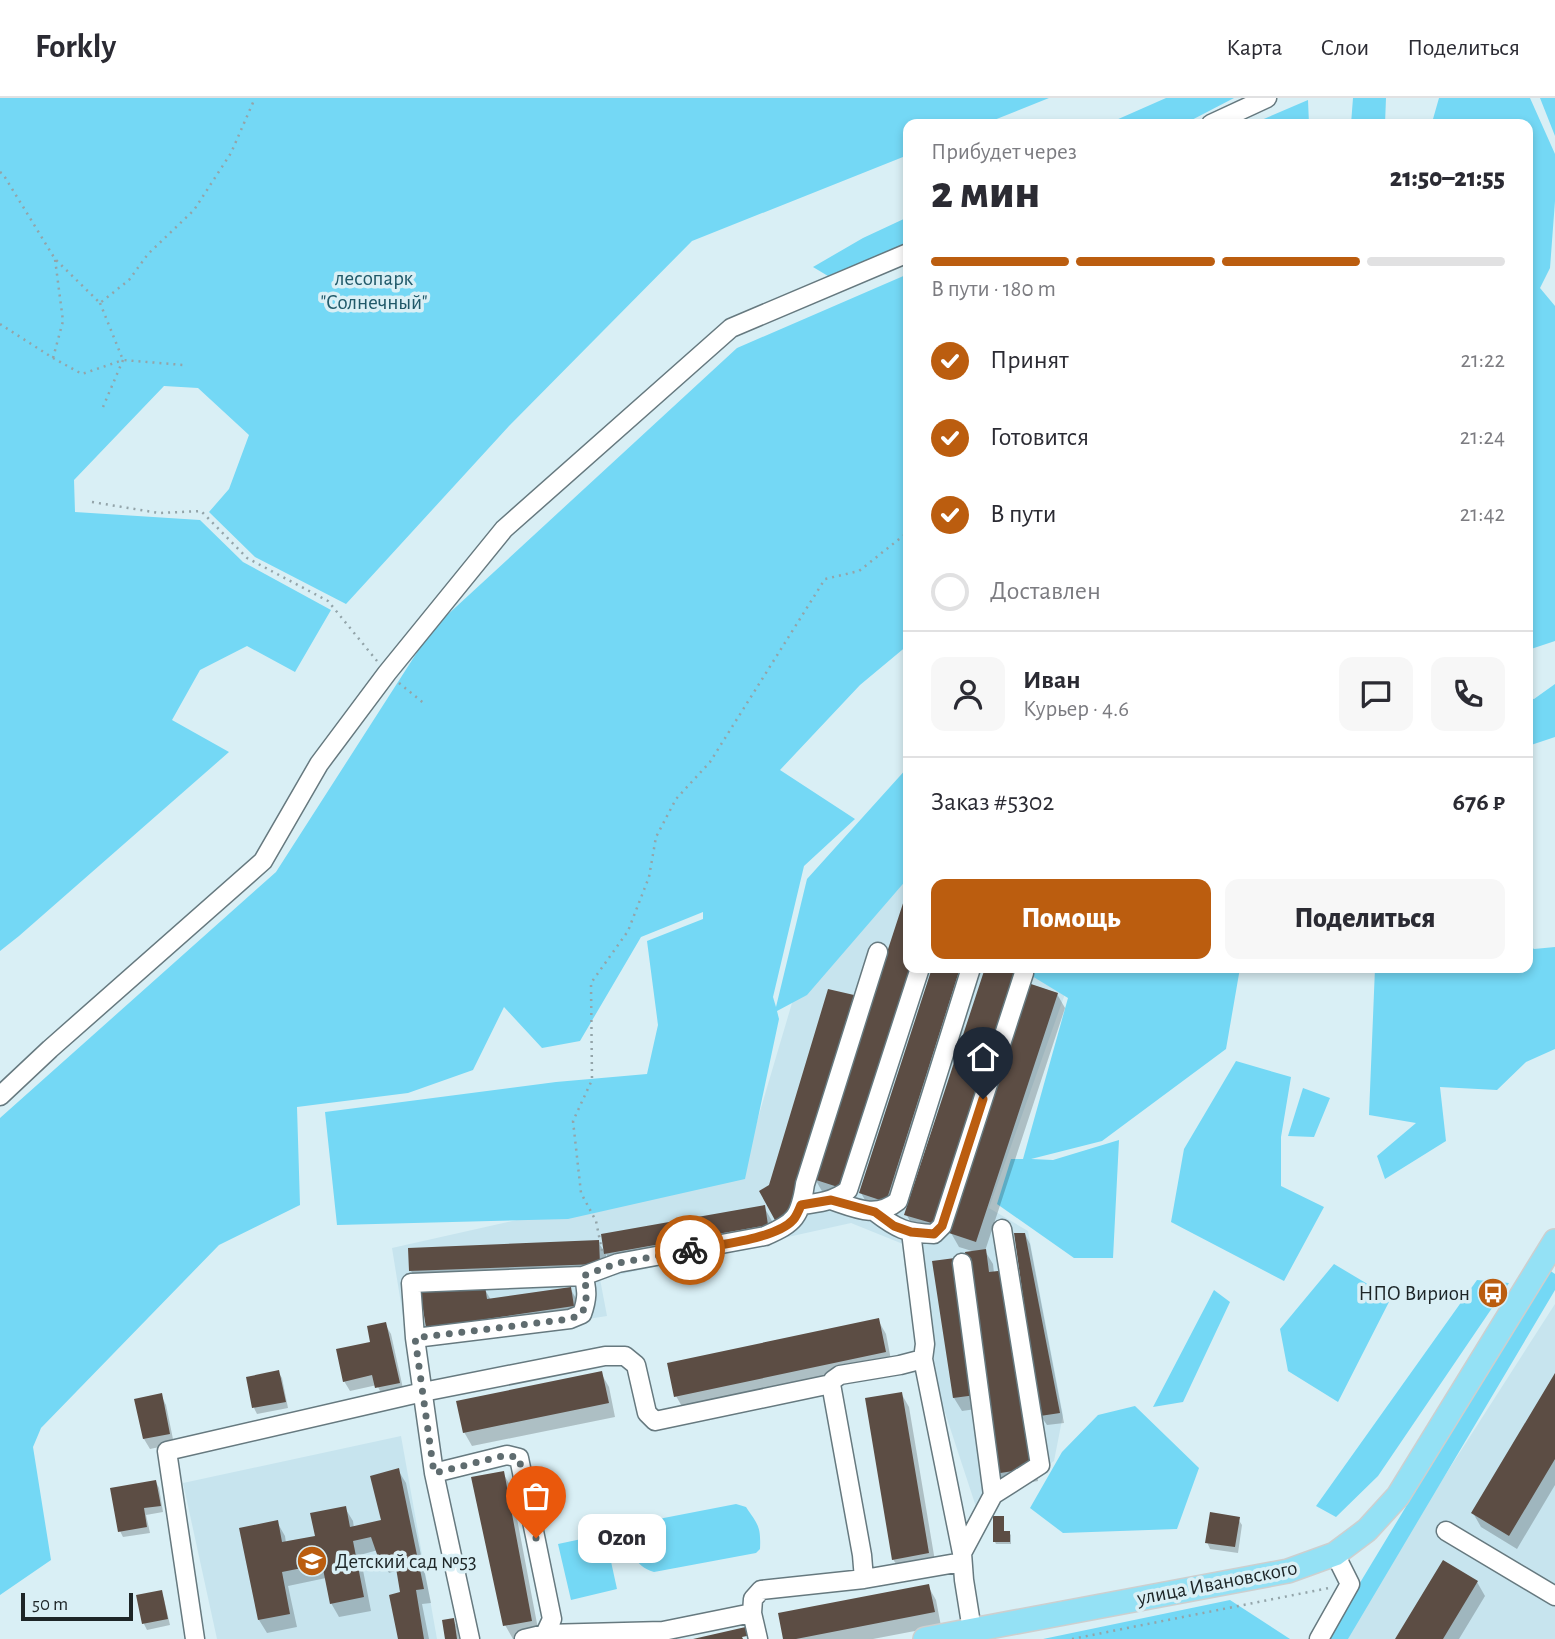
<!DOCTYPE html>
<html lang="ru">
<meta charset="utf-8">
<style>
:root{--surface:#fff;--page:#f7f7f7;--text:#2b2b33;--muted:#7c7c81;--line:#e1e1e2;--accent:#bb5d0f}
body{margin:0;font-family:"Alegreya Sans",sans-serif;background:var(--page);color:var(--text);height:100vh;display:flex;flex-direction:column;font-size:26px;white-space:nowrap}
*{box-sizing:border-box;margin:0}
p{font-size:23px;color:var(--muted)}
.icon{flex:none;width:38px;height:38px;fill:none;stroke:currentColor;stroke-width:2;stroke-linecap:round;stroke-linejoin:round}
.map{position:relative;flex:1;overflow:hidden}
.drawer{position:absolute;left:903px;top:21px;width:630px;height:854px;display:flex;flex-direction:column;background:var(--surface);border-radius:14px;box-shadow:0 4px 10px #0003}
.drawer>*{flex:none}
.scale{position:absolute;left:21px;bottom:18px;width:112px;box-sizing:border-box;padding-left:7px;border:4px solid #1d2527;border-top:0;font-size:19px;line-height:24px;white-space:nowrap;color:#1d2527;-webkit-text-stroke:5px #d9eff5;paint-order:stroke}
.pin{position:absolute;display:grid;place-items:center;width:60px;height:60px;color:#fff;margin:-72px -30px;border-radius:50% 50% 50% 0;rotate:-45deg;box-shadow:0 0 7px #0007}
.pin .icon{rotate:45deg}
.courier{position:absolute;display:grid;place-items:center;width:70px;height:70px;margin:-35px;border:5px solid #bb5d0f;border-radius:50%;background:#fff;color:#222;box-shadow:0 2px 9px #0007}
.bubble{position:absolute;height:49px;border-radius:14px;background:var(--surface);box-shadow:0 4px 10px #0003;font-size:23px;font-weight:800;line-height:49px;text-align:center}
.overview em{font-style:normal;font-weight:800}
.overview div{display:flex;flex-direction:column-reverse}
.overview{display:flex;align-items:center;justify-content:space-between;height:119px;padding:0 28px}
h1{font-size:46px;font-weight:800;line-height:52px}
.bar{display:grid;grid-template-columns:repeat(4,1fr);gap:10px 7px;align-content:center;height:84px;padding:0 28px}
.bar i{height:9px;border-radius:5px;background:var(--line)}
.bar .selected{background:var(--accent)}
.bar p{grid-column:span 4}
.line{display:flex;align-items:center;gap:18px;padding:0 28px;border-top:2px solid var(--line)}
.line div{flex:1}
.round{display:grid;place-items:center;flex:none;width:74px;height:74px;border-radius:14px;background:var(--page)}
ol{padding:0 28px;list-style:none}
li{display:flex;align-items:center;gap:21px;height:77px}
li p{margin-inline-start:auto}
li .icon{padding:7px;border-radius:50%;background:var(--accent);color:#fff;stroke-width:4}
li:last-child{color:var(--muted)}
li i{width:38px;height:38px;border:4px solid var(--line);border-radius:50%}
.cta{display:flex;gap:14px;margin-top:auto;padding:14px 28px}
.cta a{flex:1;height:80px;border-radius:14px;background:var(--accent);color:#fff;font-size:28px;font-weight:800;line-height:80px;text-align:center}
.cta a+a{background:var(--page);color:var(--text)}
header{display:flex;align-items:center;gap:42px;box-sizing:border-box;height:98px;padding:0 35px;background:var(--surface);border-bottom:2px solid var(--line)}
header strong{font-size:33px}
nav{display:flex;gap:38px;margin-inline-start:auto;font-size:24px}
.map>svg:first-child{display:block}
</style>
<header>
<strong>Forkly</strong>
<nav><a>Карта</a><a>Слои</a><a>Поделиться</a></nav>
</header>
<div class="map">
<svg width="1555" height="1541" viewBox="0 0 1555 1541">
<rect width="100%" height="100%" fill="#d9eff5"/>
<path fill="#c7e4ee" d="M 908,776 L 908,870 L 1064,870 L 1066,893 L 989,1110 L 1028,1133 L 1063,1317 L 1054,1363 L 979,1418 L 936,1287 L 903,1146 L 851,1125 L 600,1181 L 607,1218 L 408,1249 L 392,1150 L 743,1071 L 797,888 Z
M 1555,1206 L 1555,1541 L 1340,1541 Z
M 401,1338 L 437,1541 L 217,1541 L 183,1385 Z"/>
<path fill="#74d8f5" d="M 0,0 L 1049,0 L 984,26 L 908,26 L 908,57 L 692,143 L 509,328 L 346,506 L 255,459 L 209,414 L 229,391 L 249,337 L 198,290 L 164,288 L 74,382 L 75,414 L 200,422 L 243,464 L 331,512 L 295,574 L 247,548 L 200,572 L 172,622 L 229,654 L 19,838 L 0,853 Z
M 1166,0 L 1234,0 L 1184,26 L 1107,26 Z
M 1353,0 L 1386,0 L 1385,26 L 1351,26 Z
M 1439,0 L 1530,0 L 1555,56 L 1555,103 L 1550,170 L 1540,190 L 1555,208 L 1555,543 L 1528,552 L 1528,26 L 1435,26 L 1433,21 Z
M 1540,0 L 1555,0 L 1555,38 Z
M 1308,2 L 1309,26 L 1252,26 Z
M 908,119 L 908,146 L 828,178 L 813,169 L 863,140 Z
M 908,176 L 908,547 L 860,587 L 780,672 L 855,721 L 804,768 L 773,899 L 776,909 L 807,781 L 908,669 L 908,780 L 807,897 L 777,913 L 779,921 L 745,1081 L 568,1121 L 337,1127 L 325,1014 L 556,984 L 647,976 L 658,927 L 647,843 L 703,821 L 703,814 L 641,839 L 580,943 L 542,950 L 504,909 L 473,972 L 408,995 L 297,1009 L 300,1107 L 219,1147 L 41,1330 L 33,1349 L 51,1462 L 0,1497 L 0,1020 L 276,774 L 432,531 L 737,250 Z
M 1555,586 L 1555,639 L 1528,648 L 1528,600 L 1534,601 Z
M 1528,846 L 1534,851 L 1555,849 L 1555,951 L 1526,964 L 1497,992 L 1440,989 L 1446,1043 L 1385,1081 L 1377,1058 L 1416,1025 L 1369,1017 L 1375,870 L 1528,870 Z
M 1028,870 L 1240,870 L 1226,951 L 1102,1043 L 1031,1061 L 1053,1062 L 1119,1042 L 1113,1160 L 1074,1160 L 997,1106 L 1011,1061 L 1023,1061 L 1068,900 L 1027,875 Z
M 1236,963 L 1291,979 L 1281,1039 L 1281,1088 L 1324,1109 L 1284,1183 L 1171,1124 L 1184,1051 Z
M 1303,990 L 1330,1000 L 1314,1039 L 1288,1038 Z
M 1334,1166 L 1391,1200 L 1338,1304 L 1288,1273 L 1280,1231 Z
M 1549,1172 L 1555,1176 L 1555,1192 L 1348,1541 L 1326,1541 Z
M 1477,1182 L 1509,1185 L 1378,1378 L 1336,1419 L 1316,1408 Z
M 1214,1192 L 1230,1204 L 1183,1304 L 1153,1309 Z
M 1135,1308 L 1199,1370 L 1177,1431 L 1063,1435 L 1030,1410 L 1062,1354 L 1098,1317 Z
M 736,1406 L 746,1409 C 758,1427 761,1428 760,1451 L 756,1455 L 654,1474 C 633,1467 634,1457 632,1437 L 643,1424 Z
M 605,1436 L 617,1491 L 571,1502 L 558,1446 Z
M 1230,1502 L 1290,1541 L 1043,1541 Z"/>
<path fill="#0003" d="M 908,794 L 908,870 L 925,870 L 849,1103 L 823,1095 L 815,1081 Z
M 934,870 L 971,870 L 894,1116 L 869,1109 L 861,1095 Z
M 987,870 L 1031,870 L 942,1139 L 914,1130 L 906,1116 Z
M 1057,896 L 1065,910 L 985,1153 L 993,1166 L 994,1175 L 1014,1187 L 1038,1383 L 1003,1389 L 995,1375 L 975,1154 L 959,1149 L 951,1135 Z
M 853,898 L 861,912 L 794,1132 L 785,1137 L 771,1089 Z
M 764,1109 L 772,1123 L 775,1140 L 614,1169 L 606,1156 L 607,1179 L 419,1186 L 411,1173 L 598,1144 L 606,1156 L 603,1138 Z
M 1025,1136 L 1030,1146 L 1064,1325 L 1047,1327 L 1041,1318 Z
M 962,1175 L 983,1310 L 962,1313 L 954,1300 Z
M 454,1189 L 457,1194 L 484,1190 L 491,1202 L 570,1190 L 578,1204 L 581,1221 L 435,1243 L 422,1194 Z
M 878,1222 L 886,1236 L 892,1267 L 684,1312 L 676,1298 Z
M 385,1226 L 391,1236 L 404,1295 L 383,1299 L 377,1287 L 350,1293 L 344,1283 Z
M 278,1274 L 282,1280 L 288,1310 L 257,1316 L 254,1310 L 248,1280 Z
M 601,1275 L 609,1289 L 615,1319 L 472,1348 L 464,1334 Z
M 1555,1278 L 1555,1387 L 1517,1451 L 1481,1429 L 1473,1415 Z
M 901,1295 L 909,1309 L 936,1469 L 901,1475 L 893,1461 Z
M 161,1297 L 166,1307 L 174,1346 L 150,1351 L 144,1341 L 136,1302 Z
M 398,1372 L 406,1385 L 431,1505 L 422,1506 L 429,1541 L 399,1541 L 402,1496 L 398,1472 L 389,1475 L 378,1452 L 360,1457 L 371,1513 L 339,1519 L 331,1505 L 326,1480 L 288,1488 L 297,1529 L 267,1535 L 259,1522 L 277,1424 L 285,1438 L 286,1445 L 317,1440 L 345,1410 L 353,1423 L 354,1430 L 383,1423 Z
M 503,1375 L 511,1389 L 539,1536 L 513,1541 L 505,1527 Z
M 156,1384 L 159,1390 L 163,1414 L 146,1417 L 150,1435 L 123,1439 L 120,1433 Z
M 1003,1420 L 1004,1435 L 1009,1435 L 1011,1437 L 1011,1446 L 996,1446 L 995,1444 Z
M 1238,1421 L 1242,1427 L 1238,1455 L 1210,1451 L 1207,1444 Z
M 1477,1484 L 1485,1498 L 1459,1541 L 1397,1541 Z
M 928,1488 L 936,1502 L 941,1528 L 873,1541 L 785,1541 Z
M 161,1494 L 164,1501 L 170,1527 L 147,1532 L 144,1526 Z
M 453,1522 L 457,1528 L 459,1541 L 447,1541 Z"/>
<path fill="#5c4d44" d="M 908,790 L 908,870 L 913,870 L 841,1090 L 813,1081 Z
M 932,870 L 960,870 L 886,1104 L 859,1095 Z
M 985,870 L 1019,870 L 935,1126 L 904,1117 Z
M 1028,885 L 1058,895 L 976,1144 L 949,1135 Z
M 828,891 L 854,897 L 787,1119 L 776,1124 L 759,1093 L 769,1087 Z
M 765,1107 L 768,1127 L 604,1156 L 601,1136 Z
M 1014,1135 L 1025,1135 L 1060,1315 L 1040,1318 Z
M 599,1142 L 600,1166 L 409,1173 L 408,1150 Z
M 986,1151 L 989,1174 L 1007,1172 L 1032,1370 L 994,1376 L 965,1154 Z
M 955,1160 L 976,1297 L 953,1300 L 932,1163 Z
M 455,1187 L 456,1193 L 485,1188 L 487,1201 L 571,1189 L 574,1208 L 426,1230 L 420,1192 Z
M 879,1220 L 886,1254 L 674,1299 L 667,1265 Z
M 386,1224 L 400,1285 L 375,1290 L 372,1277 L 343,1284 L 336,1251 L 370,1244 L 367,1228 Z
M 279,1272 L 286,1304 L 252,1310 L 246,1279 Z
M 602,1273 L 609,1305 L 463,1335 L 456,1303 Z
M 1555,1275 L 1555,1361 L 1509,1438 L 1471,1415 Z
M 902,1294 L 929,1455 L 892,1462 L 865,1300 Z
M 162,1295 L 170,1336 L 143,1341 L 134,1301 Z
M 399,1370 L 424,1491 L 416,1492 L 424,1541 L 398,1541 L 389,1497 L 400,1494 L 394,1458 L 379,1462 L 371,1439 L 353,1443 L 364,1499 L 330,1506 L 322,1466 L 282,1474 L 290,1516 L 258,1522 L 239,1430 L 278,1422 L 282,1444 L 315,1438 L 310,1415 L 346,1408 L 350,1429 L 381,1422 L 370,1378 Z
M 504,1373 L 532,1523 L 503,1528 L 471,1379 Z
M 156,1382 L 161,1408 L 144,1410 L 147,1429 L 118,1434 L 110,1390 Z
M 1210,1414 L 1240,1419 L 1235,1449 L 1205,1445 Z
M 993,1418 L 1004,1418 L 1004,1433 L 1010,1433 L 1010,1444 L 993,1444 Z
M 1443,1462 L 1478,1483 L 1443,1541 L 1395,1541 Z
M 929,1486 L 935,1514 L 796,1541 L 783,1541 L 778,1515 Z
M 162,1492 L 168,1521 L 142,1526 L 136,1497 Z
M 454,1520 L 457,1541 L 445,1541 L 442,1522 Z
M 750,1528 L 752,1537 L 742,1539 L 743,1541 L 693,1541 Z"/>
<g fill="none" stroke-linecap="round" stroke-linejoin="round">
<g stroke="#66797f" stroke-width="21">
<path id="minor" d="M 1211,26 L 1267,0
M 0,998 L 50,951 L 263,763 L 319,666 L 387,575 L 504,431 L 731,230 L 908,155
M 831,1102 C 855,1110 876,1121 898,1103 L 971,870
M 801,1107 C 819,1105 834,1103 848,1092 L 920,870
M 875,1114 C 897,1131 906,1135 934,1136 L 942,1128 L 1024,875
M 962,1165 L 993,1397
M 415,1240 L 570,1221 L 582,1216 C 587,1202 588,1192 583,1178
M 923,1261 L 962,1455 L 964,1482 L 972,1532
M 434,1375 L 507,1357 L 519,1360 L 552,1521 L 545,1536 L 524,1541
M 1446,1433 L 1555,1498
M 962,1455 L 993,1397 L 1040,1367 L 1002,1131
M 864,1481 L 862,1457 L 831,1286 L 833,1282 L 840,1277 L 900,1267 L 923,1261 L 925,1246 L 911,1134
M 752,1515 L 758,1541
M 545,1536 L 663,1533 L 752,1515 L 753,1501 L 761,1492 L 864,1481 L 962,1464
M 195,1541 L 167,1353 L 423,1294 L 605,1258 L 625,1258 L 636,1267 L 647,1315 L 655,1323 L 831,1286
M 470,1541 L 434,1375 L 415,1240 L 411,1185 L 583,1178 L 618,1165 L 765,1138 C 795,1125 800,1119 805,1086 L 878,854
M 1319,1541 L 1350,1486 L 1335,1456"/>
</g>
<g stroke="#cdcfcf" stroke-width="26">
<path id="major" d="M 925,1541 L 1288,1473 L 1335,1456 L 1367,1432 L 1398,1398 L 1555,1143"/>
</g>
<path stroke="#93a4a9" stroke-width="2.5" stroke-dasharray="2 5" stroke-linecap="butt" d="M 0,74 L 3,76 L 55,161 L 100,205 L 129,182 L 148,156 L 194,112 L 231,55 L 255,0
M 100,205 L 123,262 L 183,267
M 0,226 L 53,260 L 63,223 L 55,161
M 53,260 L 82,276 L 123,262
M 103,309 L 123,262
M 92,404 L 159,415 L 201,413 L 247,460 L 328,503 L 377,563
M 399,585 L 426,607
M 602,1153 L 596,1123 L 581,1095 L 573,1023 L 592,982 L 591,885 L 628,833 L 649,779 L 656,739 L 676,701 L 710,664 L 825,481 L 859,473 L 908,434
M 1072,1541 L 1329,1490"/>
<use href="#minor" stroke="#fff" stroke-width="18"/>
<use href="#major" stroke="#94e1f5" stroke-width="23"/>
</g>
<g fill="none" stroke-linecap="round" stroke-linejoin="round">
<path stroke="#5f6c6f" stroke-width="7" stroke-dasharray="0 12.6" d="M 536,1440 L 519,1360 L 507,1357 L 434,1375 L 415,1240 L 570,1221 L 582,1216 C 587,1202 588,1192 583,1178 L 618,1165 L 690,1152"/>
<path stroke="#bb5d0f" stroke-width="9" d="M 690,1152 C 716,1147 776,1141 793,1122 C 796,1119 799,1112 801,1107 L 831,1102 L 875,1114 L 894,1128 L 911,1134 L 934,1136 L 942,1128 L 983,1001"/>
</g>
<defs>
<g id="bus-disc" transform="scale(1.575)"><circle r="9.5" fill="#bb5d0f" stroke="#d9eff5"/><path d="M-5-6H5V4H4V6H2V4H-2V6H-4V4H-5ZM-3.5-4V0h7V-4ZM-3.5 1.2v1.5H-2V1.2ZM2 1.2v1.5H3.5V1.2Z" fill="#fff"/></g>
<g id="school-disc" transform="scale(1.575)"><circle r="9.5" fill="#bb5d0f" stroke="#d9eff5"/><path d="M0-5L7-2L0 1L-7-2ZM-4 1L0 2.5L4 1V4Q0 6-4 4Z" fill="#fff"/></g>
</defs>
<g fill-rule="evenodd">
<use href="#bus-disc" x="1493" y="1195"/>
<use href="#school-disc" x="312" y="1463"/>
</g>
<g text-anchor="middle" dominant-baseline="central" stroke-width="7" stroke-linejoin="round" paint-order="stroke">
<g font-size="21" fill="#205969" stroke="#d9eff5">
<text x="374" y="180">лесопарк<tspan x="374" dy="24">"Солнечный"</tspan></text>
</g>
<g font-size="21" fill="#1d2527" stroke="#d9eff5" text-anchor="end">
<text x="1470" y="1195">НПО Вирион</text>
<text x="335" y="1463" text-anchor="start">Детский сад №53</text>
</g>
<g font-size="21" fill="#1d2527" stroke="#d9eff5">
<text transform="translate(1217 1485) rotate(-11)">улица Ивановского</text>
</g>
</g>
</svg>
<div class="scale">50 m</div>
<div class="pin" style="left:536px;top:1440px;background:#ea580c"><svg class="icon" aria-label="bag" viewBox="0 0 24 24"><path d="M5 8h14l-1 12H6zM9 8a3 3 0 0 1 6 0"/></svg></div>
<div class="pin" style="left:983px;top:1001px;background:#1f2937"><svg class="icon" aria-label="home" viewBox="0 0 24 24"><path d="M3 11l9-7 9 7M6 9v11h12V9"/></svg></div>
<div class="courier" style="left:690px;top:1152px"><svg class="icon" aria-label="bike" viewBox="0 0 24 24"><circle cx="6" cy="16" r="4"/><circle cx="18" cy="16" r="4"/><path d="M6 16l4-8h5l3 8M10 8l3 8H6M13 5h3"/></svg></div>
<div class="bubble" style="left:578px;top:1416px;width:88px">Ozon</div>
<section class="drawer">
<div class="overview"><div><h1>2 мин</h1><p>Прибудет через</p></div><em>21:50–21:55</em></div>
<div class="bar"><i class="selected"></i><i class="selected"></i><i class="selected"></i><i></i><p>В пути · 180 m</p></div>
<ol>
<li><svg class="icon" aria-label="check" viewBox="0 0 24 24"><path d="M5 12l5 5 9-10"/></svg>Принят<p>21:22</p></li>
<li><svg class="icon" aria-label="check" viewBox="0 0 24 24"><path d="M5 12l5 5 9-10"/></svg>Готовится<p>21:24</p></li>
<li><svg class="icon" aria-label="check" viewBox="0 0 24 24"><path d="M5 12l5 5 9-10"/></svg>В пути<p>21:42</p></li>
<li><i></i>Доставлен</li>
</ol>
<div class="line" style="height:126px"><a class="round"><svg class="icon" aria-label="person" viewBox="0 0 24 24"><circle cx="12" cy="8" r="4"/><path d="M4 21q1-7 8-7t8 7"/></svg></a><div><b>Иван</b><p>Курьер · 4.6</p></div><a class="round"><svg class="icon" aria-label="chat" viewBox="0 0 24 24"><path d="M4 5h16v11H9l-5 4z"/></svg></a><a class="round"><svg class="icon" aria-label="phone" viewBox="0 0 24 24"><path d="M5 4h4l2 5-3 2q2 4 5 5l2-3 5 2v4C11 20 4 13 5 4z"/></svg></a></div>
<div class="line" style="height:91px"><div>Заказ #5302</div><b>676 ₽</b></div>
<div class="cta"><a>Помощь</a><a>Поделиться</a></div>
</section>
</div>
